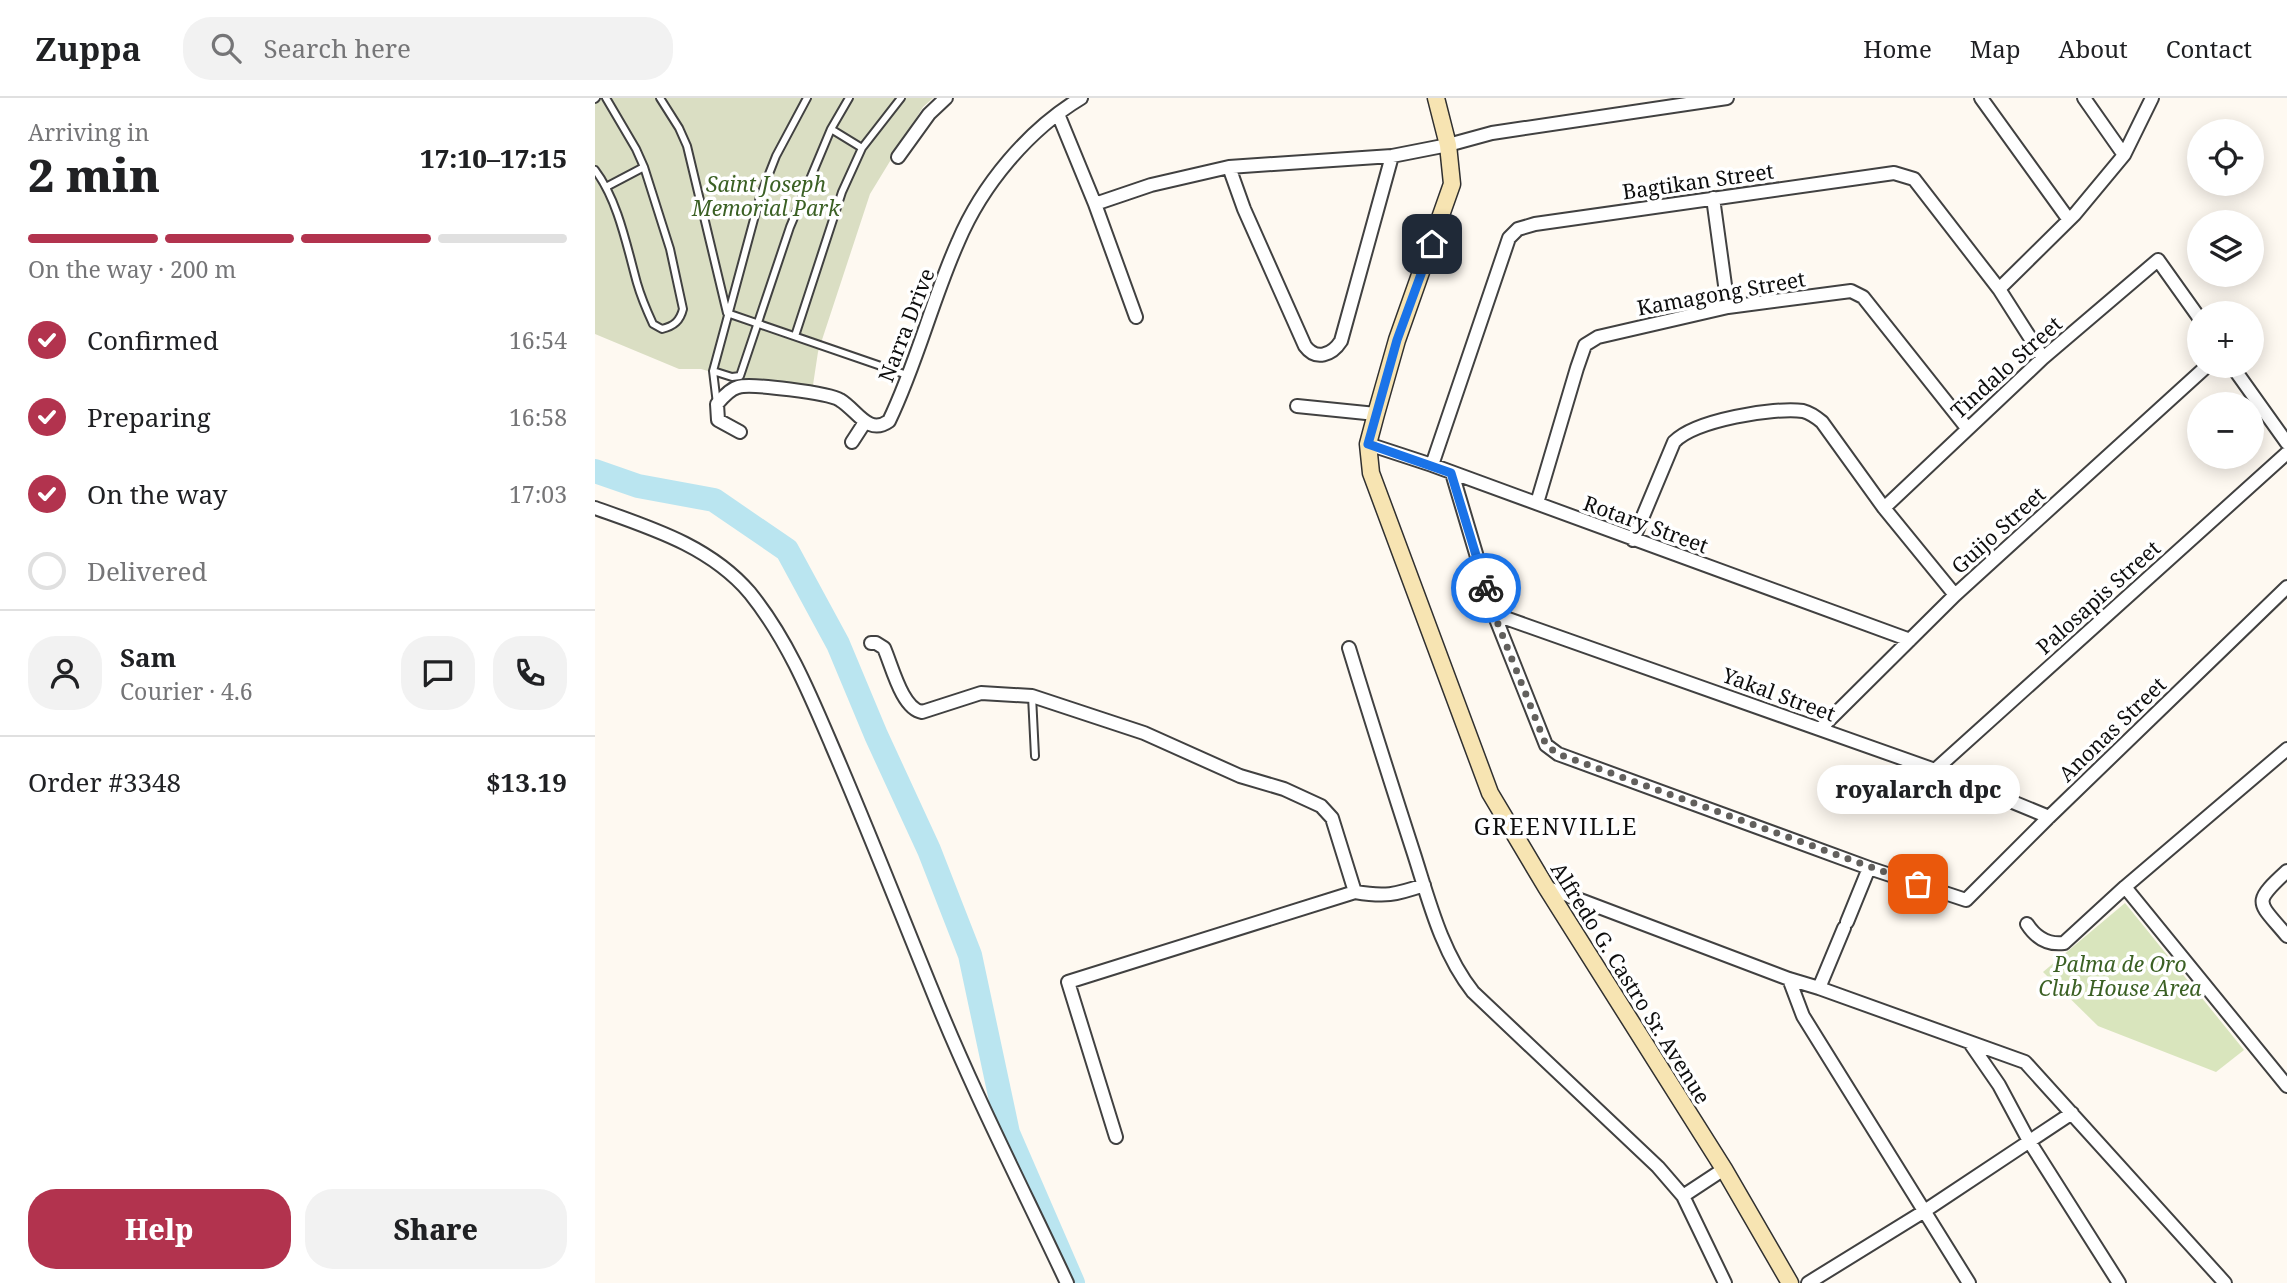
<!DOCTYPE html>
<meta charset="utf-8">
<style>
:root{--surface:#fff;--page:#f2f2f2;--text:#202124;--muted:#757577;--line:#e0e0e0;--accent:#b2334e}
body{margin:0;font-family:"Noto Serif",serif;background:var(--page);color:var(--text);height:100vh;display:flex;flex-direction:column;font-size:26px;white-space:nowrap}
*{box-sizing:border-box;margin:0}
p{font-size:23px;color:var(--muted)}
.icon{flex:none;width:38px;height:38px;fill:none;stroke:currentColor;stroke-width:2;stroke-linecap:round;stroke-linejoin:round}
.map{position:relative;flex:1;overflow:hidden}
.details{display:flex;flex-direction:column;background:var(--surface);width:595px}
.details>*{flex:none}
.tools{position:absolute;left:1592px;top:21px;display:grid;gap:14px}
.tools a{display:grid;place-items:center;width:77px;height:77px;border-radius:50%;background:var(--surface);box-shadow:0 4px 18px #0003;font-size:35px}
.pin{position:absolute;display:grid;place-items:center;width:60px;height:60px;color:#fff;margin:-30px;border-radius:14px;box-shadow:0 4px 10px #0006}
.courier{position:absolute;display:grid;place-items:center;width:70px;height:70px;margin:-35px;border:5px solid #1a73e8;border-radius:50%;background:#fff;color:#222;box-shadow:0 2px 9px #0007}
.bubble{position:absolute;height:49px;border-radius:24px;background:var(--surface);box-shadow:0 4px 18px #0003;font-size:23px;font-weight:800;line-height:49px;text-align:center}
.headline em{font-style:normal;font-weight:800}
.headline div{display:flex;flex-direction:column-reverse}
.headline{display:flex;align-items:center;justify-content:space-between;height:119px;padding:0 28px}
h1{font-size:46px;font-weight:800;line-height:52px}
.bar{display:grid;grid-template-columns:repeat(4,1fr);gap:10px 7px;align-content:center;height:84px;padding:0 28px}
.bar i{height:9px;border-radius:5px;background:var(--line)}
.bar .selected{background:var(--accent)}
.bar p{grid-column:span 4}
.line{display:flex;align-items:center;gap:18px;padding:0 28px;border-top:2px solid var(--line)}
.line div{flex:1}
.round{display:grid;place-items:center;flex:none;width:74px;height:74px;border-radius:28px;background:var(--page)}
ol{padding:0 28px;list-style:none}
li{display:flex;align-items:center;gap:21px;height:77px}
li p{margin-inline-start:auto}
li .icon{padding:7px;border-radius:50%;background:var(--accent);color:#fff;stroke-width:4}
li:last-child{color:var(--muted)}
li i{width:38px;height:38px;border:4px solid var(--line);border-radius:50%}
.action{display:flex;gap:14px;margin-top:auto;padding:14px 28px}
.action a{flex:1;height:80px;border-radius:28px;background:var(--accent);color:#fff;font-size:28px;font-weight:800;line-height:80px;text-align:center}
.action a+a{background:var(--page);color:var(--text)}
header{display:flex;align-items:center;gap:42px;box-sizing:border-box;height:98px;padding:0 35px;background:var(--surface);border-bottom:2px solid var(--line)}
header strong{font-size:33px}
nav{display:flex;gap:38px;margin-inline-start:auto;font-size:24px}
.search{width:490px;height:63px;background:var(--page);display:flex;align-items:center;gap:18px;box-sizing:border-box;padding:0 24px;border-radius:28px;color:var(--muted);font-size:26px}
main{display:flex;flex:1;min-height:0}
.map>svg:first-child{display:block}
</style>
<header>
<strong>Zuppa</strong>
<div class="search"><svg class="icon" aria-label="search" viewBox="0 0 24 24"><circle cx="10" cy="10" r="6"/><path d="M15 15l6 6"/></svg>Search here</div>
<nav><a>Home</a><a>Map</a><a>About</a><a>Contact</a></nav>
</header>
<main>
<section class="details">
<div class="headline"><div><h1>2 min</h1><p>Arriving in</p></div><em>17:10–17:15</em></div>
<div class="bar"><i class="selected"></i><i class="selected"></i><i class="selected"></i><i></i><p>On the way · 200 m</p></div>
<ol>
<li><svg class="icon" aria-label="check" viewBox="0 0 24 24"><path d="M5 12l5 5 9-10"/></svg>Confirmed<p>16:54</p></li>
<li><svg class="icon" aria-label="check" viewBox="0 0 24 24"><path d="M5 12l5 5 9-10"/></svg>Preparing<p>16:58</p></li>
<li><svg class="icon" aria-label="check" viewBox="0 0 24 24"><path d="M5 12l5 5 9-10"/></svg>On the way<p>17:03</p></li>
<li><i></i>Delivered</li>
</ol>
<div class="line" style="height:126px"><a class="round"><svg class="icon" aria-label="person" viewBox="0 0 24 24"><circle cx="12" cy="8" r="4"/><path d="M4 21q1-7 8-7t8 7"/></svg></a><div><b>Sam</b><p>Courier · 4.6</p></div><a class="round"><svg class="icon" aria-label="chat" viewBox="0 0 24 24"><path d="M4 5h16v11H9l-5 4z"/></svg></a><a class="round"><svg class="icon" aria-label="phone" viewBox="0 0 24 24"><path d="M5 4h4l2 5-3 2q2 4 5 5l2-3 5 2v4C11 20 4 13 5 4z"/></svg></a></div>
<div class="line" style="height:91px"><div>Order #3348</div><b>$13.19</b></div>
<div class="action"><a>Help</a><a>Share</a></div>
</section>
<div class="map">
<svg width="1692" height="1185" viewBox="0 0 1692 1185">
<rect width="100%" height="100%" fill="#fef9f1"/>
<path fill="#d9e5bd" d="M 1530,805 L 1649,952 L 1621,974 L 1503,928 L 1448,874 Z"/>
<path fill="#dadec3" d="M 0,0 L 338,0 L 328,9 L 275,96 L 223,254 L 218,287 L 144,282 L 106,271 L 84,271 L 0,236 Z"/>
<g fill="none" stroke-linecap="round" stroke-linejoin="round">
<path stroke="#bae5f0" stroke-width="24" d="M 0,373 L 43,388 L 119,402 L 192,452 L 243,546 L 281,637 L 334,752 L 375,857 L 413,1035 L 478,1185"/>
<g stroke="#414141" stroke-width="10">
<path id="lane" d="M 65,0 L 84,30 L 92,48 L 132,215 L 312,277
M 0,1 L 1,0
M 236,31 L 267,50
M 0,72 C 23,102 32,149 42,185 C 46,199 52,213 58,226 L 67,231 C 79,228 85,223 88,211 L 75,151 L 49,69 L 41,51 L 11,0
M 11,89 L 49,69
M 200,238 L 247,94 L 267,50 L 306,0
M 118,273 L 137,279 L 145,278 L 195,129 L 236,31 L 254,0
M 122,306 L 118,273 L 165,99 L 181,58 L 212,0
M 437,598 L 440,658"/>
</g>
<g stroke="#414141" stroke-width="16">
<path id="street" d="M 1386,0 L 1474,122
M 1489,0 L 1529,57
M 463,16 L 500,106 L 541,219
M 303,59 L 334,16 L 351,0
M 634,69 L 649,111 L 710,248 C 721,263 737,257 746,243 L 797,58
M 1118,100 L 1133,209
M 500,106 L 556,87 L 634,69 L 797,58 L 853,47 L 897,35 L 1132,0
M 1404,191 L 1480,116 L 1529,57 L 1557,0
M 1637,268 L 1692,345
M 702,308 L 781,316
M 145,334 L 123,322 L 122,306 C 127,300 135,291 143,289 C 156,285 234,295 245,302 C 262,312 273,338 294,323 C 322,265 337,202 363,144 C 387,87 433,32 486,0
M 257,344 L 270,324
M 773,346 L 837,367 L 1315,542
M 837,367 L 914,140 L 923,131 L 940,126 L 1299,75 L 1319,81 L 1404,191 L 1448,260
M 857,375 L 899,516 L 951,647 L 963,656 L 1274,770 L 1371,802 L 1454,719 L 1692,489
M 942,405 L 982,270 L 990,247 L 1003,239 L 1133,209 L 1256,193 L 1268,199 L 1372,330
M 0,410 C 56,430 115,448 155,495 C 192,541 214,594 237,648 C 272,729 304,811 337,892 C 377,992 426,1087 472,1185
M 1289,410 L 1448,260 L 1563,162 L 1605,221
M 1038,442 L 1079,344 C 1100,322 1179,309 1208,313 C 1216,315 1221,319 1227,324 L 1289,410 L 1360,497
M 899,516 L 1340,672 L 1454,719
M 276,545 L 281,545 L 289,550 C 297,568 307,611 327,614 L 386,595 L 437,598 L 549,635 L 645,678 L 689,691 L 726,708 L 737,720 L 760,794
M 754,550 C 775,619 797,688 819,756 C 834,803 847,855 878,894 L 1063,1069 L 1088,1098 L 1130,1185
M 1225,631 L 1360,497 L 1612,268
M 1340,672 L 1692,355
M 1692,773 C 1656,806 1663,803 1692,838
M 951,789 L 1194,881 L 1224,890 L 1430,964 L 1630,1185
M 1530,789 L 1692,988
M 1252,824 L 1274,770
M 1432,826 C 1441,840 1453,847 1469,845 L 1530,789 L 1692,651
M 1194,881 L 1208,918 L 1374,1185
M 1224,890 L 1249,830
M 1375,945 L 1404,987 L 1434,1043 L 1524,1185
M 521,1039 L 473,884 L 760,794 C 790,799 800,797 829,787
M 1088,1098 L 1129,1071
M 1213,1185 L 1328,1114 L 1477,1015"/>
</g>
<g stroke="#303030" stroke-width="19">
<path id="secondary" d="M 841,0 L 853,47 L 857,86 L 802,242 L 781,316 L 773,346 L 776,375 L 895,695 L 951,789 L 1129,1071 L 1195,1185"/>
</g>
<use href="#lane" stroke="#fff" stroke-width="6"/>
<use href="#street" stroke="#fff" stroke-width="12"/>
<use href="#secondary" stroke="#f7e4b2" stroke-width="16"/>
</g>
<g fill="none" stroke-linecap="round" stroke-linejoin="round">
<path stroke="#62605d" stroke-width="7" stroke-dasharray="0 12.6" d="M 891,490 L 899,516 L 951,647 L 963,656 L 1323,786"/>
<path stroke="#1a73e8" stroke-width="9" d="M 837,146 L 802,242 L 773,346 L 856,375 L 891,490"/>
</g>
<g text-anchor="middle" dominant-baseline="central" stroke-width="7" stroke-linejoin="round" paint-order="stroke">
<g font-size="21" fill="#0e0e0e" stroke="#fff">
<text transform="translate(1103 83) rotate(-8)">Bagtikan Street</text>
<text transform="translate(1126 195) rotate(-10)">Kamagong Street</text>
<text transform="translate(311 227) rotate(-69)">Narra Drive</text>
<text transform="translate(1411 269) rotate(-42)">Tindalo Street</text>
<text transform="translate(1051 426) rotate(20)">Rotary Street</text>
<text transform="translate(1403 432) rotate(-42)">Guijo Street</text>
<text transform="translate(1503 499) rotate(-42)">Palosapis Street</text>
<text transform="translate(1184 596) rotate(20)">Yakal Street</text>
<text transform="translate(1517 631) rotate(-44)">Anonas Street</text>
<text transform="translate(1036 885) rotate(58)">Alfredo G. Castro Sr. Avenue</text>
</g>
<g font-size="21" font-style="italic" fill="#3b6024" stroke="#fff">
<text x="171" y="86">Saint Joseph<tspan x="171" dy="24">Memorial Park</tspan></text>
<text x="1525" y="866">Palma de Oro<tspan x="1525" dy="24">Club House Area</tspan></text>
</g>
<g font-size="23" letter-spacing="2" fill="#0e0e0e" stroke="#fff">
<text x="961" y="728">GREENVILLE</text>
</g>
</g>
</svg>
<div class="tools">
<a><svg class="icon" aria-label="locate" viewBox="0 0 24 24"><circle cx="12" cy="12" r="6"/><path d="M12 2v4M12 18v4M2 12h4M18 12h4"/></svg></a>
<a><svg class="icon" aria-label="layers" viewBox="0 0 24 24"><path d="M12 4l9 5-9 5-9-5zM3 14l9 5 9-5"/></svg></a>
<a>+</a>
<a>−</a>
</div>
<div class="pin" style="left:1323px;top:786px;background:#ea580c"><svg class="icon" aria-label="bag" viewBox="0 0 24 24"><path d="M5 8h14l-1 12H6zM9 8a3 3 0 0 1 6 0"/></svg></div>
<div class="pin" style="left:837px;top:146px;background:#1f2937"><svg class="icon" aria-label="home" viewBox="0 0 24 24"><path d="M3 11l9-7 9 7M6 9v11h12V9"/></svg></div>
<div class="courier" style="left:891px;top:490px"><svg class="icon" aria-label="bike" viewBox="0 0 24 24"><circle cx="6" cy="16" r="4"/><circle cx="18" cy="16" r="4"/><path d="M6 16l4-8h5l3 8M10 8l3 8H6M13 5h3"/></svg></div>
<div class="bubble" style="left:1222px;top:667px;width:203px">royalarch dpc</div>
</div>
</main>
